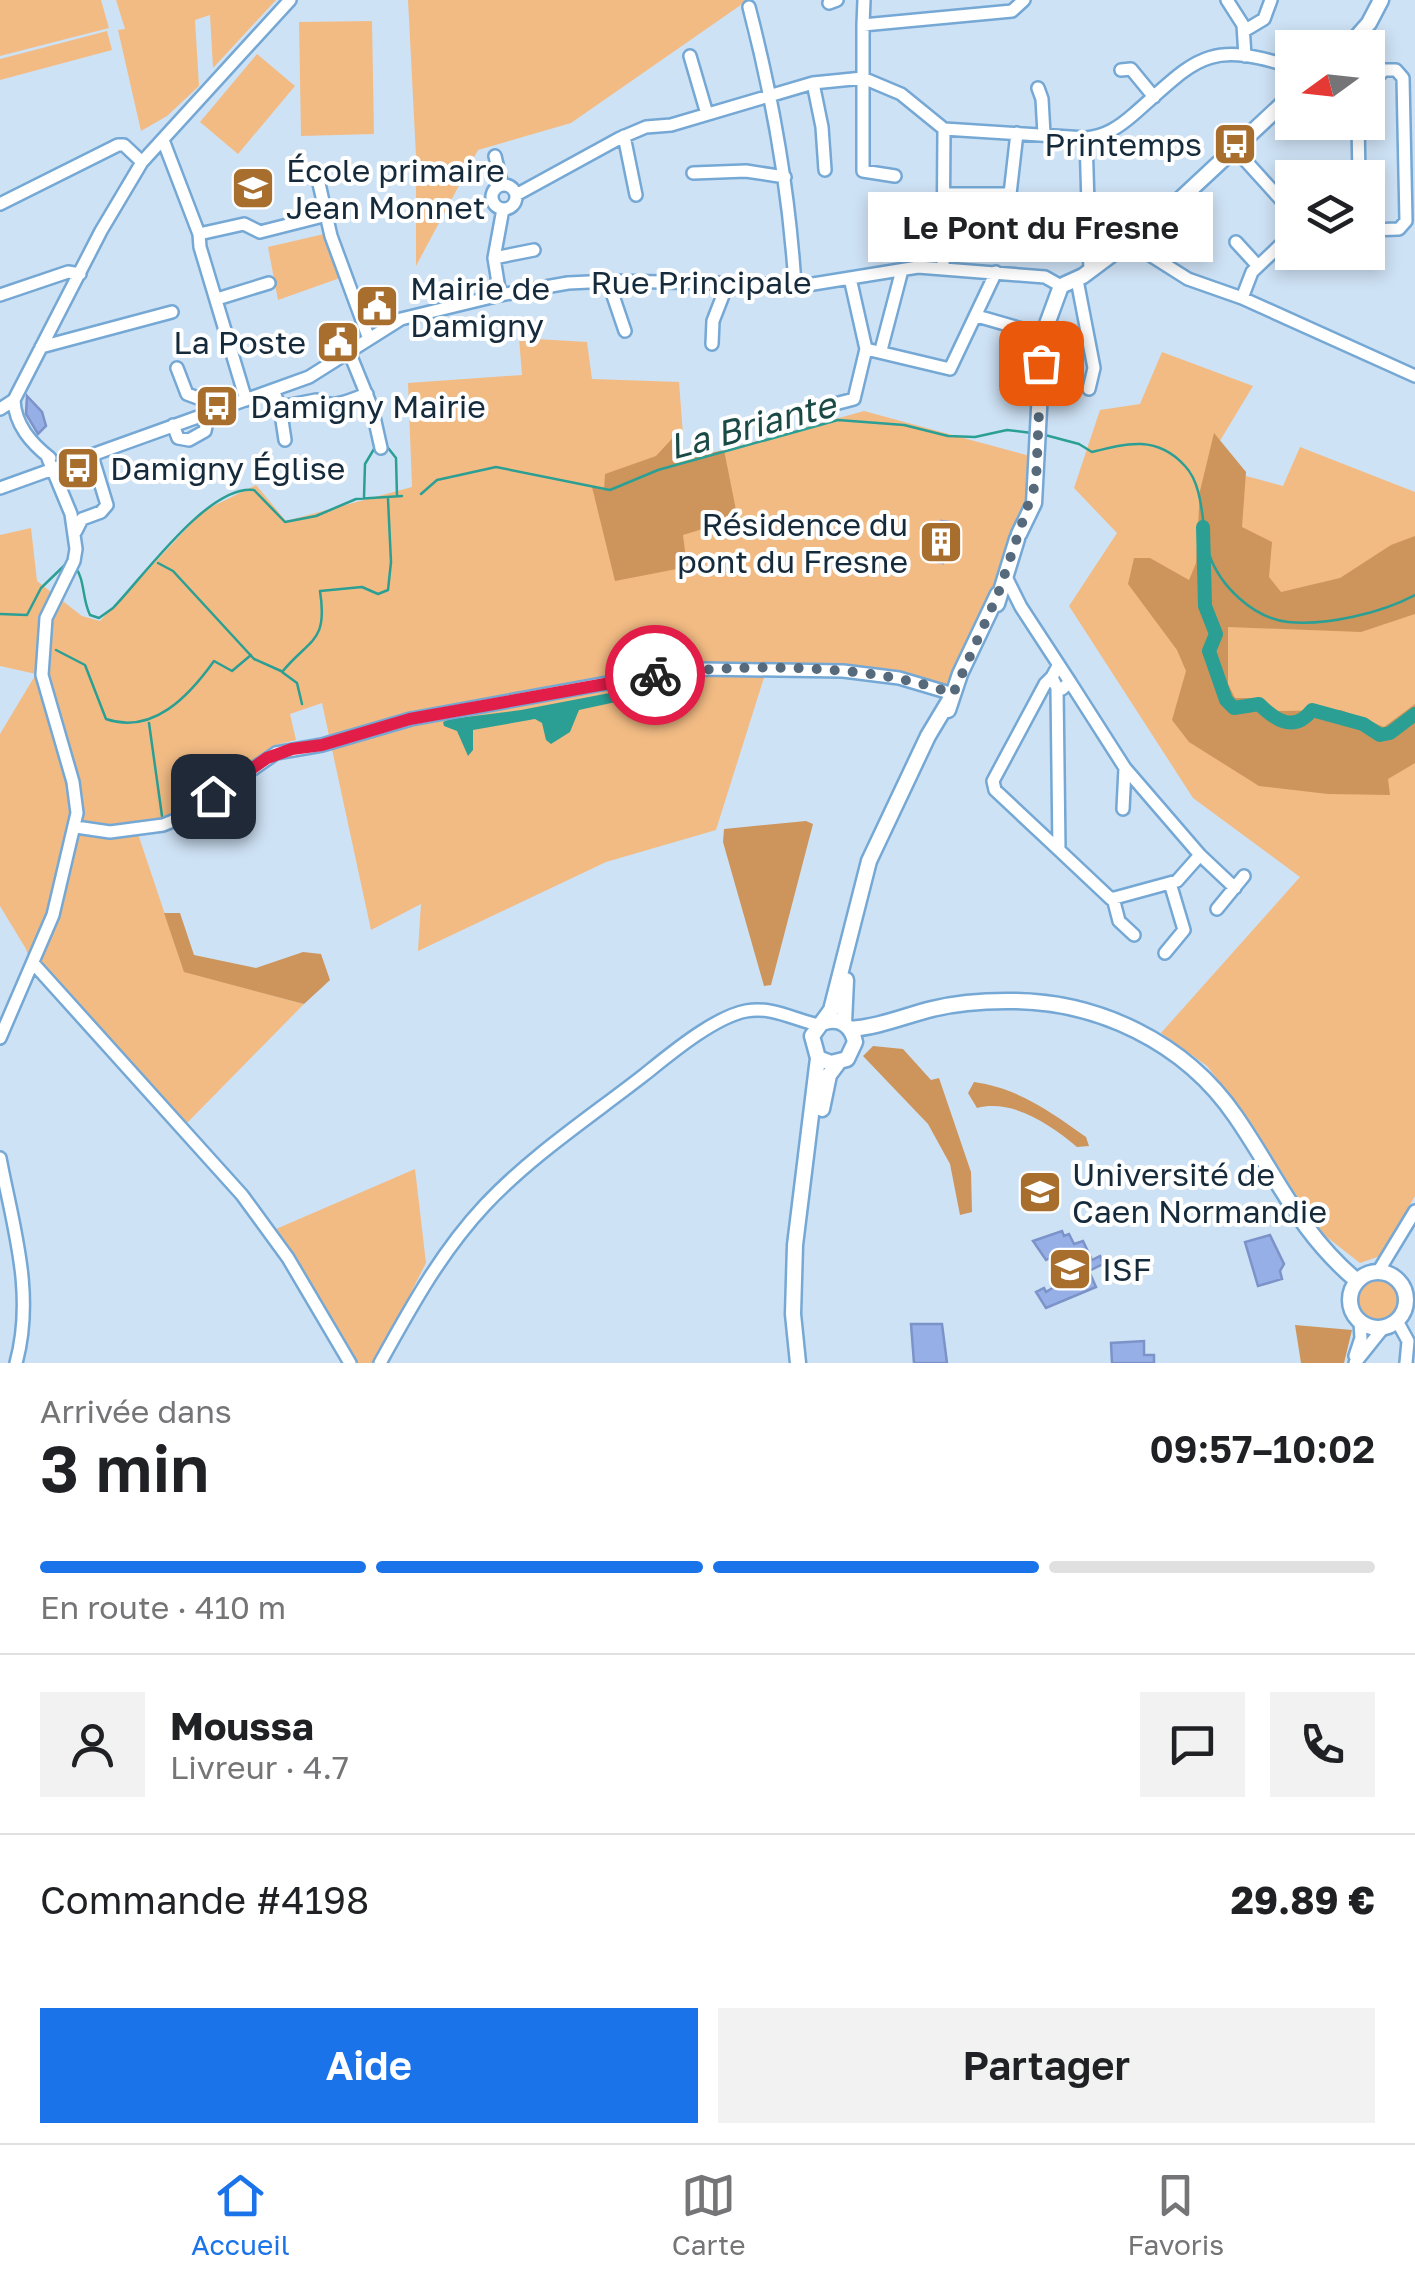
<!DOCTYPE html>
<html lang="fr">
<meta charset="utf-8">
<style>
:root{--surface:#fff;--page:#f2f2f2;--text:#202124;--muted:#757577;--line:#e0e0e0;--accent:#1a73e8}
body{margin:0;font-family:"Golos Text",sans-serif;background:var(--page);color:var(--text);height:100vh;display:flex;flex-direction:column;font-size:38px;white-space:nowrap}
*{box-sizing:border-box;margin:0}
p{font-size:32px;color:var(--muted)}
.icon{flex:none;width:55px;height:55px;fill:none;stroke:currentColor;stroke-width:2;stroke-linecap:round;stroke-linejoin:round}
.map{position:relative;height:1363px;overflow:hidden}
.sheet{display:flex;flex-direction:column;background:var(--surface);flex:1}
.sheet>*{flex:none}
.needle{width:65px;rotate:255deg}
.fabs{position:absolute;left:1275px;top:30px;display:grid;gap:20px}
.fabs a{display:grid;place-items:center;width:110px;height:110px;border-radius:0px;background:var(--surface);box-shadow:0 5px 15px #0003;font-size:50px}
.pin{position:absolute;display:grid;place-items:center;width:85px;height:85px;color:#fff;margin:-42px;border-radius:20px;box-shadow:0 5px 15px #0006}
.courier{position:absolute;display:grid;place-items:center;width:100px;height:100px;margin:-50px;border:8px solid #e11d48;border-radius:50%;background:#fff;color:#222;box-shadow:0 2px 12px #0007}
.bubble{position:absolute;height:70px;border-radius:0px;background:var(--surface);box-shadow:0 5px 15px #0003;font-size:32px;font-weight:600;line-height:70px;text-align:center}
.head em{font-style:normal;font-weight:600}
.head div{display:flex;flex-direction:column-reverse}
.head{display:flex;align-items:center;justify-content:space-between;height:170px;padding:0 40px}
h1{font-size:65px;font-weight:600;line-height:75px}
.bar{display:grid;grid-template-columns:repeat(4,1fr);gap:15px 10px;align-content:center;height:120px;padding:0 40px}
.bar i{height:12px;border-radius:8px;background:var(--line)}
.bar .selected{background:var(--accent)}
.bar p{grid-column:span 4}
.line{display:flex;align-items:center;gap:25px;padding:0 40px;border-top:2px solid var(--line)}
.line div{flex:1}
.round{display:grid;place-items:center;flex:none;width:105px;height:105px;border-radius:0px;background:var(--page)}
.primary-button{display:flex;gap:20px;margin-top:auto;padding:20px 40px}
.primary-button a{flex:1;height:115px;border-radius:0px;background:var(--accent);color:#fff;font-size:40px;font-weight:600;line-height:115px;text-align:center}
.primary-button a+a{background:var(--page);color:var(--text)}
.dock{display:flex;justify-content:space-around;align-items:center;height:140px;border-top:2px solid var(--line);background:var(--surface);font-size:28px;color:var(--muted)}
.dock a{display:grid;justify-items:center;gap:5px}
.dock .selected{color:var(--accent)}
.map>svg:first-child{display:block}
</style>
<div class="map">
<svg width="1415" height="1363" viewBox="0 0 1415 1363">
<rect width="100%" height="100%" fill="#cee2f5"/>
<path fill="#f2bb84" d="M 0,0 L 101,0 L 109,28 L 0,56 Z
M 116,0 L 276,0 L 213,68 L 210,15 L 195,20 L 199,86 L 167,116 L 141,131 L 118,30 L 125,29 Z
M 408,0 L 748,0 L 571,123 L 478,150 L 416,266 L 416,156 Z
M 372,21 L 374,134 L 301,136 L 299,22 Z
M 107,31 L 112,50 L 0,80 L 0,59 Z
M 257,54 L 295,86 L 238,154 L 200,122 Z
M 324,234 L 340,278 L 278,300 L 268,247 Z
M 519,338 L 587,342 L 592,379 L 679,382 L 685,461 L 864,411 L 1037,458 L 1028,506 L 953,683 L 937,684 L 846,666 L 767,668 L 716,830 L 606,862 L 418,951 L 421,904 L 371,930 L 322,703 L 290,714 L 296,740 L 275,745 L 176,816 L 135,825 L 184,971 L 304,1004 L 185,1125 L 34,973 L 26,949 L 0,906 L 0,734 L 36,674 L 0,666 L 0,535 L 31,528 L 37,581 L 82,616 L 100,621 L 203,511 L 256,485 L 286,521 L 412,487 L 408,383 L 522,375 Z
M 1162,352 L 1253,386 L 1218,444 L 1246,476 L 1283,486 L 1300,447 L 1415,492 L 1415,1196 L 1380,1256 L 1360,1263 L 1319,1231 L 1247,1117 L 1207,1066 L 1161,1033 L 1300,877 L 1193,798 L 1069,606 L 1117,533 L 1074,488 L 1100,410 L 1140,404 Z
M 415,1169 L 426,1263 L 375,1363 L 354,1363 L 276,1229 Z
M1358 1300a21 21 0 1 1 42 0a21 21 0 1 1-42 0Z"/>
<path fill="#cd955b" d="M 679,431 L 683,459 L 724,450 L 736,510 L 722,523 L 683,535 L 687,567 L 615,581 L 592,487 L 604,490 L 605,474 L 656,456 Z
M 1214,433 L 1246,472 L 1242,527 L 1272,542 L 1269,577 L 1281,592 L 1340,578 L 1391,545 L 1415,536 L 1415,614 L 1361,632 L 1228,627 L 1228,684 L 1235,698 L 1261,698 L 1278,711 L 1341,710 L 1384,727 L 1415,704 L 1415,763 L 1388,779 L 1390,795 L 1328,794 L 1259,786 L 1189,742 L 1172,720 L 1186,671 L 1177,650 L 1128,584 L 1134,558 L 1150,558 L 1189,580 L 1196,563 L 1200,491 Z
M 806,821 L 813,824 L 771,985 L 764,986 L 723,842 L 724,829 Z
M 164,913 L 180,913 L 194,955 L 256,968 L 303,952 L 321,954 L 330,980 L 304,1004 L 184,972 Z
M 873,1046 L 903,1049 L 931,1080 L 939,1078 L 971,1172 L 972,1212 L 960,1215 L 950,1164 L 928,1124 L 863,1056 Z
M 974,1082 C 1018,1088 1051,1112 1086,1137 L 1089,1146 L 1077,1147 C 1050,1124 1013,1099 977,1108 L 968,1093 Z
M 1295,1325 L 1352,1330 L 1344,1363 L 1301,1363 Z"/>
<path fill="#2b9f94" d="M 672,681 L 676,684 L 671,690 L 579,710 L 570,732 L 551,744 L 546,740 L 542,723 L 535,719 L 473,730 L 473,750 L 468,756 L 457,731 L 444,726 L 443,722 L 450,719 L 521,710 Z"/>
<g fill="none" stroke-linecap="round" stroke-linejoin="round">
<path stroke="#2b9f94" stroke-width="2.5" d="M 1045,435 L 1079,444 L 1092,452 C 1127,443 1157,435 1185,466 C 1205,487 1201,528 1209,554 C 1220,586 1253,618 1288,622 C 1326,626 1381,613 1415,595
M 385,444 L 396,458 L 397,496
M 421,494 L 437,480 L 496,467 L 610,490 L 658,470 L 838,420 L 904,425 L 948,436 L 975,437 L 1007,430 L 1032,433
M 364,497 L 365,464 L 377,444
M 158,563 L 173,571 L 254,659 L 281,671
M 75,567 C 85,579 82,599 90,615 L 99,618 L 113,608 C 144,576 209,484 254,490 L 285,522 L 316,516 L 356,499 L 402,496
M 0,614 L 27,615 L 41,588 L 69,561
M 56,650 L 85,665 L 106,719 C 153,735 189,696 214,661 L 232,671 L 251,655
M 302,704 L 297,683 L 282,672 C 310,638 328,643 320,591 L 362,587 L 378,594 L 388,590 L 391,562 L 388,499
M 149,723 L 162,816"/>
<path stroke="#2b9f94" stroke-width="14" d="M 1203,527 L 1205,606 L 1216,634 L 1209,651 L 1226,700 L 1234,708 L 1259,704 C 1277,722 1295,732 1312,710 L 1363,724 L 1380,735 L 1390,733 L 1415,714"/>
</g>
<path fill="#96afe6" stroke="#7b93c8" stroke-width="2.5" d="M 27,396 L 42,412 L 46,426 L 38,434 L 26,414 Z
M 941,521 L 952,522 L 943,563 L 933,561 L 934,543 Z
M 1062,1231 L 1064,1236 L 1069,1234 L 1074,1244 L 1083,1241 L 1092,1260 L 1100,1256 L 1103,1264 L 1089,1271 L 1096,1287 L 1046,1308 L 1036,1292 L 1044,1288 L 1046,1292 L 1065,1280 L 1054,1256 L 1046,1260 L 1033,1241 Z
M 1270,1235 L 1284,1264 L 1280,1271 L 1282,1279 L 1258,1286 L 1245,1242 Z
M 911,1324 L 942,1324 L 947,1363 L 914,1363 Z
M 1144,1341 L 1144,1355 L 1154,1355 L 1154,1363 L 1112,1363 L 1111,1343 Z"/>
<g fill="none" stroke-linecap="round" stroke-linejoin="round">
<g stroke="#75a8d4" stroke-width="16">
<path id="minor" d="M 1227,0 L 1243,25 L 1245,56
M 829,3 L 837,0
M 749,7 C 773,99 789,190 795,285
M 863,25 L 864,0
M 1244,31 L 1264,19 L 1271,0
M 690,56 L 707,114
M 1121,70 L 1131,69 L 1154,97
M 813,83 L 822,127 L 825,170
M 1368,86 L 1384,70 L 1396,70 L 1403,78 L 1406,221 L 1399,229 L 1368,230
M 1038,88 L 1042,99 L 1044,134
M 1358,122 L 1359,178
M 624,136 L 636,195
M 1086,138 L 1090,271
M 163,140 L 199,234 L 200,247 L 246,400
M 1235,149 L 1292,212
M 495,156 L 502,185
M 693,173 L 746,171 L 785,177
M 317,175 L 331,236 L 369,339
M 895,176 L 863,171 L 863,25 L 1012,11 L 1024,0
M492 197a12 12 0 1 1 24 0a12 12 0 1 1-24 0Z
M 944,194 L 1010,194 L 1017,133
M 516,195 L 620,138 L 646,127 L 671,125 L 813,83 L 863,78 L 901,94 L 944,129 L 1086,138 C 1106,136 1119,127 1134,114 C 1196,60 1205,39 1292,67
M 0,204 L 118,145 L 124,145 L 142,162
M 199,234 L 244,224 L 260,232 L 327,215
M 1236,242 L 1258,266
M 1131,243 L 1188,279 L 1242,298 L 1415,376
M 494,258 L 534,250
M 943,268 L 944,129
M 850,278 L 866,349 L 950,369 L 996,272
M 1077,280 L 1094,368 L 1089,389
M 608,281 L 625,331
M 0,295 L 68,272 L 80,274
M 500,295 L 494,258 L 503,209
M 1242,298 L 1252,272 L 1292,234
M 217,299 L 269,283
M 977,316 L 1043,335
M 712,344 L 713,321 L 727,285
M 41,347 L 172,312
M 881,350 L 902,270
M 350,354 L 372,408 L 381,448
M 273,390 L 280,407 L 316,400 C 333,410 349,400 367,394
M 14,400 C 15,425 31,443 50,458
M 831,405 L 854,399 L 866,349
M 280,407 L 285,440
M 0,409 L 14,400 L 101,231 L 142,162 L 290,0
M 173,425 L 178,438 L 189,440 L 205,431 L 209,412 L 206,401 L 187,394 L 177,368
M 0,488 L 309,377 L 401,319 L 500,295 L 568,283 L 611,281 L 807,285 L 918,267 L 1045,277 L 1061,286
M 76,531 L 82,519 L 101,512 L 107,505 L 92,456
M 1005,575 L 1021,607 L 1070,682 L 1062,689 L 1057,688 L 1052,677 L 1058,666
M 1052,677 L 1045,684 L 993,781 L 995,790 L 1059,850
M 1070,682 L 1125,768 L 1200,855 L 1235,888
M 1057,688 L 1059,850 L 1111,899 L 1177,881 L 1200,855
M 1123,809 L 1125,768
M 76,827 L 110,832 L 163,825 L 185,816 L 276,753 L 322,745 L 411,719 L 640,677 L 701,669 L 843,671 L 899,678 L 953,694
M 1113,898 L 1119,921 L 1134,935
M 1217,909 L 1244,876
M 1165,953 L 1184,930 L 1170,883
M 33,963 L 242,1195 L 288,1258 L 350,1363
M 0,1038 L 53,915 L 77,813 L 73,782 L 42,675 L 46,618 L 74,561 L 76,549 L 71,514 L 47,456
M 0,1158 C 13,1227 35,1293 16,1363
M 1378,1272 L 1415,1211
M 1397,1321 L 1408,1341 L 1406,1363
M 1355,1356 L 1361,1338 L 1360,1322
M 380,1363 C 411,1307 441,1252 485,1205 C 531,1156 590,1117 644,1075 C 669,1055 714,1017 746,1011 C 773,1006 794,1020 819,1025
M 1355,1363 L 1383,1328"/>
</g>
<g stroke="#75a8d4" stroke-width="19">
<path id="major" d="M 1347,48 L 1369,23 L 1381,0
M 1019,534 L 1034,503 L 1043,335 L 1061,286 L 1083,276 L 1159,219 L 1292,95
M 997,604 L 1017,539
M 948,710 L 960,674 L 998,594
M 825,1022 C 841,1017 852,1027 855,1042 L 847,1059 L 831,1063 L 818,1058 L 812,1036 L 831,1010 L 869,861 L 928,736 L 949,701
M 844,1023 L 846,980
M 850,1029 C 879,1027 904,1016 932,1009 C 956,1003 982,1001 1007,1001 C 1097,1000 1185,1042 1236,1117 C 1278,1178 1298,1231 1357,1281
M 822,1109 L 829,1075 L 838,1063
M1350 1300a28 28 0 1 1 56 0a28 28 0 1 1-56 0Z
M 798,1363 L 793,1314 L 795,1245 L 818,1058"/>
</g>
<use href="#minor" stroke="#fff" stroke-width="11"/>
<use href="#major" stroke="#fff" stroke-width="14"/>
</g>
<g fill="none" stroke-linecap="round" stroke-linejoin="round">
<path stroke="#566a7c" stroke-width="10" stroke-dasharray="0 18" d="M 655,675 C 738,663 875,663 953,694 L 998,594 L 1036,482 L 1041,363"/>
<path stroke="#e11d48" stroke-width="12" d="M 213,796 L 267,758 L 292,749 L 322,745 L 410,719 L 655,675"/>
</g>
<defs>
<g id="bus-square" transform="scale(2.25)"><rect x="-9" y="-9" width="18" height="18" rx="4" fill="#a86e2e" stroke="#fff"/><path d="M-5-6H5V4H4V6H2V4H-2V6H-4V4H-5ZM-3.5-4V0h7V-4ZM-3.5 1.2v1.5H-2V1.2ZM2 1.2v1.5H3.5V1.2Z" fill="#fff"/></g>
<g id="school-square" transform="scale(2.25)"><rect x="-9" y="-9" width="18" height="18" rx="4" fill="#a86e2e" stroke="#fff"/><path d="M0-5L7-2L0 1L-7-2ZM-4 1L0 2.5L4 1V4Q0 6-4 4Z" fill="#fff"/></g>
<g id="civic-square" transform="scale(2.25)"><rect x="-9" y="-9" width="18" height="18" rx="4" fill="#a86e2e" stroke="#fff"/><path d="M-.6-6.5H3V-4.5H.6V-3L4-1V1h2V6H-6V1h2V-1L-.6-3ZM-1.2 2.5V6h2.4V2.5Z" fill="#fff"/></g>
<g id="building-square" transform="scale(2.25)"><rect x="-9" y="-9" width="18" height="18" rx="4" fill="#a86e2e" stroke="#fff"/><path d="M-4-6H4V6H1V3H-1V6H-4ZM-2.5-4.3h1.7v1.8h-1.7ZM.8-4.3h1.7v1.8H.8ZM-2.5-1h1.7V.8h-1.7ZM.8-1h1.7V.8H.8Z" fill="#fff"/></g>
<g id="university-square" transform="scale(2.25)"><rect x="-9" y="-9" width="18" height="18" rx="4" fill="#a86e2e" stroke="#fff"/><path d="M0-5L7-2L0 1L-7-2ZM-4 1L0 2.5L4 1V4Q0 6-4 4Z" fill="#fff"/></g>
</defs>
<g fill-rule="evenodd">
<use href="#bus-square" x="1235" y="144"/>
<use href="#school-square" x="253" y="188"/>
<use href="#civic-square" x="377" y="306"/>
<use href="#civic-square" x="338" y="342"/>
<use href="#bus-square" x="217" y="406"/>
<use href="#bus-square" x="78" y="468"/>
<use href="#building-square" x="941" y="542"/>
<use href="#university-square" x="1040" y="1192"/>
<use href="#university-square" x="1070" y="1269"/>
</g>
<g text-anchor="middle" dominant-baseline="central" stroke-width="8" stroke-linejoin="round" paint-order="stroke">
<g font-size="32" fill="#152a3b" stroke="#fff" text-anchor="start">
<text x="1202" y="144" text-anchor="end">Printemps</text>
<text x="286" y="170">École primaire<tspan x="286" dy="37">Jean Monnet</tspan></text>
<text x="410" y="288">Mairie de<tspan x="410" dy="37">Damigny</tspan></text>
<text x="306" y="342" text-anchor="end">La Poste</text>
<text x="250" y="406">Damigny Mairie</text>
<text x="110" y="468">Damigny Église</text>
<text x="908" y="524" text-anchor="end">Résidence du<tspan x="908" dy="37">pont du Fresne</tspan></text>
<text x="1072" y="1174">Université de<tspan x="1072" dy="37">Caen Normandie</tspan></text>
<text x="1102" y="1269">ISF</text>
</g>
<g font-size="32" fill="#152a3b" stroke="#fff">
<text x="701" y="282">Rue Principale</text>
</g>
<g font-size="35" font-style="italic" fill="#1a4a45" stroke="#fff">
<text transform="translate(752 425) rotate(-15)">La Briante</text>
</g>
</g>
</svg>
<div class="fabs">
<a><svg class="needle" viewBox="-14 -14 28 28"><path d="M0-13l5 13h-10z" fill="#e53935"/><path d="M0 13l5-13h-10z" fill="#757577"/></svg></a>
<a><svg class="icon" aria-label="layers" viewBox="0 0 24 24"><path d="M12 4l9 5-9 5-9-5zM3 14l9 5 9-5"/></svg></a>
</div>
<div class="pin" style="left:1041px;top:363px;background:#ea580c"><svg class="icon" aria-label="bag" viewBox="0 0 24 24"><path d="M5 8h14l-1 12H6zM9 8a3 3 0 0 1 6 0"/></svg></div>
<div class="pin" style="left:213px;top:796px;background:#1f2937"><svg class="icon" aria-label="home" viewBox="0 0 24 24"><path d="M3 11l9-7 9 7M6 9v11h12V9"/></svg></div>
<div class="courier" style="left:655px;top:675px"><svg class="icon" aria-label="bike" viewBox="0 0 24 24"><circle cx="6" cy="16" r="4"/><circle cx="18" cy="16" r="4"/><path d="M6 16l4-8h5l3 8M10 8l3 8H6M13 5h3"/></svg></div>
<div class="bubble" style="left:868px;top:192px;width:345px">Le Pont du Fresne</div>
</div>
<section class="sheet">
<div class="head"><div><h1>3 min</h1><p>Arrivée dans</p></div><em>09:57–10:02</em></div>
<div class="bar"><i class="selected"></i><i class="selected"></i><i class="selected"></i><i></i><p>En route · 410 m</p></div>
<div class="line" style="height:180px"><a class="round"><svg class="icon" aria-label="person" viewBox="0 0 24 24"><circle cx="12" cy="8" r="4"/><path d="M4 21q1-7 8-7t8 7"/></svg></a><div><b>Moussa</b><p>Livreur · 4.7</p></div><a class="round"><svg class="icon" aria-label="chat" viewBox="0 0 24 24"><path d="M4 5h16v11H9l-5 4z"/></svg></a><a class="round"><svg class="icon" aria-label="phone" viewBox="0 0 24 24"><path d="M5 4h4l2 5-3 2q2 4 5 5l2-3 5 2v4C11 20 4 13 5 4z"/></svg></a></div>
<div class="line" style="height:130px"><div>Commande #4198</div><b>29.89 €</b></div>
<div class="primary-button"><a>Aide</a><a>Partager</a></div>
</section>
<nav class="dock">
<a class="selected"><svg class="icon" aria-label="home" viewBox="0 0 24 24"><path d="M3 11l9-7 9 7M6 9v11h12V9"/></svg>Accueil</a>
<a><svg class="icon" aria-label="map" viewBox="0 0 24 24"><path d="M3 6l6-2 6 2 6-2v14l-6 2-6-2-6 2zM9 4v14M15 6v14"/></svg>Carte</a>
<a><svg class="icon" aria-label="saved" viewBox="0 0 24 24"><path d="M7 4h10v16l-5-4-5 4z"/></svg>Favoris</a>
</nav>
